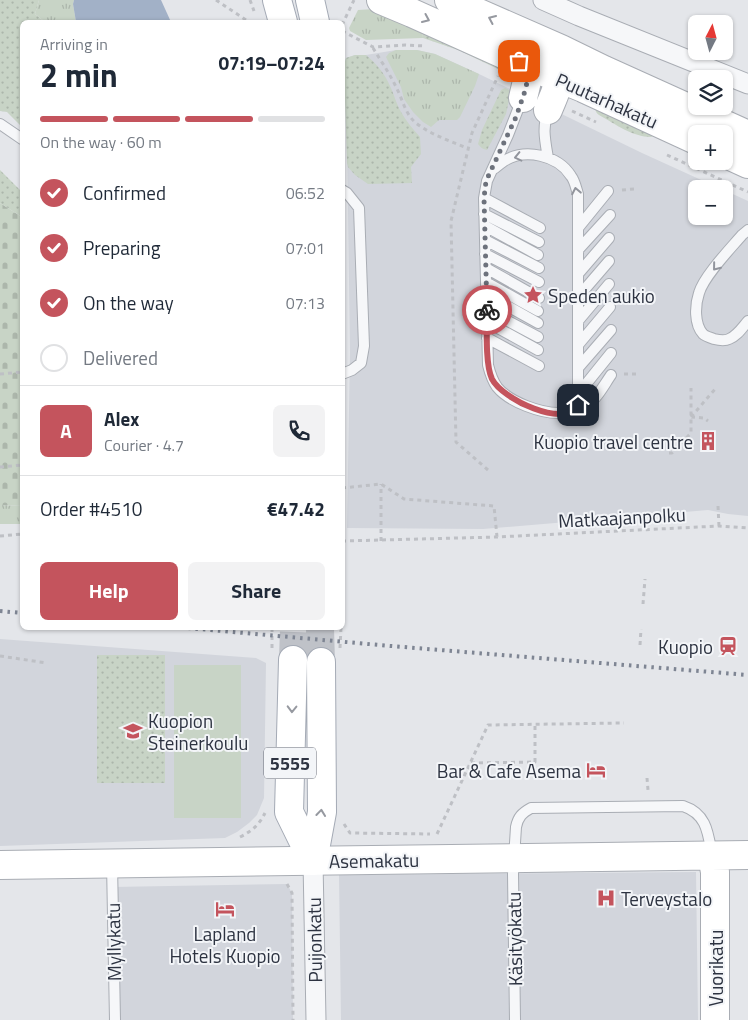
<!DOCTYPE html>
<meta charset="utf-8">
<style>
:root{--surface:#fff;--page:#f2f2f3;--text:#1f2937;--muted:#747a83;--line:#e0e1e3;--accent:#c4545d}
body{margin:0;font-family:"Titillium Web",sans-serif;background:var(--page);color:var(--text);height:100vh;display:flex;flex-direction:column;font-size:19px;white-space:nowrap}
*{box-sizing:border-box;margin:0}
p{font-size:16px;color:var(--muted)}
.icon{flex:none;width:28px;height:28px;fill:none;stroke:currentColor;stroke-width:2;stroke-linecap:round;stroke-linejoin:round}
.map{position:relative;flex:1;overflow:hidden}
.sheet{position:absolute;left:20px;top:20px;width:325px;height:610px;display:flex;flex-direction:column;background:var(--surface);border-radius:8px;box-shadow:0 1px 4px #0004}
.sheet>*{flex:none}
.needle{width:32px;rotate:6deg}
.buttons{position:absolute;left:688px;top:15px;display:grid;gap:10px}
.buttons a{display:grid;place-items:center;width:45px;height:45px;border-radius:8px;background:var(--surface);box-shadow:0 1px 4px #0004;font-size:25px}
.pin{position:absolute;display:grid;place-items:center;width:42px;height:42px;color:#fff;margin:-21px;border-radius:10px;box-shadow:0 2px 8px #0006}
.courier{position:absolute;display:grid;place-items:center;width:50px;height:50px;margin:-25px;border:4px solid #c4545d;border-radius:50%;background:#fff;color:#222;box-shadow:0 1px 6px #0007}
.overview em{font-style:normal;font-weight:700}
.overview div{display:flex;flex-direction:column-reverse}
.overview{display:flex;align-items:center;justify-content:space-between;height:85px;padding:0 20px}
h1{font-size:32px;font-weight:700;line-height:38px}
.bar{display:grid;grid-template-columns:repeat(4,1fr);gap:8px 5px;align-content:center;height:60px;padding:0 20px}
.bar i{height:6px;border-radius:4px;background:var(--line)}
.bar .active{background:var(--accent)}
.bar p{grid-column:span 4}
.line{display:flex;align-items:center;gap:12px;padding:0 20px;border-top:1px solid var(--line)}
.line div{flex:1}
.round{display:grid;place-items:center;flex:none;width:52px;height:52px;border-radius:8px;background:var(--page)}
ol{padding:0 20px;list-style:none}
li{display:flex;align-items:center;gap:15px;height:55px}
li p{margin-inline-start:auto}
li .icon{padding:5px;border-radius:50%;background:var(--accent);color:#fff;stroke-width:4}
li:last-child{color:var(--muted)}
li i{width:28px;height:28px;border:2px solid var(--line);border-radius:50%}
.button{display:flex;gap:10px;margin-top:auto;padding:10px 20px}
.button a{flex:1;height:58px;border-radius:8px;background:var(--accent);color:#fff;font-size:20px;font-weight:700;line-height:58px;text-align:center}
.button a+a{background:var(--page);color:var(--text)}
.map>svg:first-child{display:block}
</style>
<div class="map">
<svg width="748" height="1020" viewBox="0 0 748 1020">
<defs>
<pattern id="grass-tufts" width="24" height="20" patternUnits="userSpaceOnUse" patternTransform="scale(1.25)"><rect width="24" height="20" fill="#c8d4c6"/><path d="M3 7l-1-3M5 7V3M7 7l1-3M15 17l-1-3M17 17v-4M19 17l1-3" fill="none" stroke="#acb6ab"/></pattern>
<pattern id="cemetery-stones" width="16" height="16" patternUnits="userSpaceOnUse" patternTransform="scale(1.25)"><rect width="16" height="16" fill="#c8d4c6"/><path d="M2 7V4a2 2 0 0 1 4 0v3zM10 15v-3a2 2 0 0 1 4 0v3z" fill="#acb6ab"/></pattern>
<pattern id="park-dots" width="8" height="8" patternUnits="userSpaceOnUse" patternTransform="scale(1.25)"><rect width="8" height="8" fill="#c8d4c6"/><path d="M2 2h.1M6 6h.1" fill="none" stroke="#acb6ab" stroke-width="1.8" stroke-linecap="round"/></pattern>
</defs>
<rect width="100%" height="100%" fill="#e4e6ea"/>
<path fill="#d2d5dc" d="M 396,50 L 417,50 L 435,54 L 479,74 L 642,153 L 721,189 L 696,189 L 696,216 L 724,216 L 724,190 L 748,201 L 748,516 L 728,514 L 708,510 L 483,529 L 347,528 L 350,352 L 347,139 L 344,65 L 346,58 L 355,55 L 366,55 Z
M 0,639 L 256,658 L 266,663 L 264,798 L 257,815 L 249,823 L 237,832 L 225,838 L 0,846 Z
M 696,872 L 698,1020 L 341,1020 L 339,875 Z
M 287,884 L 292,893 L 293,1020 L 115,1020 L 112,887 Z"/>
<path fill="url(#grass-tufts)" d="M 39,0 L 74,0 L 73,4 L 76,22 L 45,22 L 35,14 Z
M 374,9 L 422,27 L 423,38 L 366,40 L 350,31 L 349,28 L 358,10 Z
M 396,50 L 417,50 L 435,54 L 479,74 L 475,86 L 460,117 L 457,120 L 439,120 L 431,127 L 423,122 L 413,112 L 404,99 L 401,87 L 386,57 L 389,53 Z
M 0,505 L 22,506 L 22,524 L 0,524 Z"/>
<path fill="url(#cemetery-stones)" d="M 0,203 L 22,217 L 22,506 L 0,505 Z"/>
<path fill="url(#park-dots)" d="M 0,0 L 39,0 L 35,14 L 45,22 L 22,22 L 22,127 L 7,112 L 0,111 Z
M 422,27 L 503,64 L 500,70 L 458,50 L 423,38 Z
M 355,55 L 366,55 C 376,63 385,74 390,86 C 394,94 396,103 401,112 C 406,121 413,129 420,137 L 421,154 L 411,167 L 412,183 L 368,184 L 355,175 L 348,167 L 347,163 L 344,65 L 346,58 Z
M 505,88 L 511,91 L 506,114 L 487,150 C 483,149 481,148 478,144 L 482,130 L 501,90 Z
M 597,105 L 603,108 L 653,136 L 651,137 C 633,137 615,124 599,115 C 595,112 595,110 597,105 Z
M 0,170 L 22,192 L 22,217 L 0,203 Z
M 97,655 L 165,655 L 165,783 L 97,783 Z"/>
<path fill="#c8d4c6" d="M 174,665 L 241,665 L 241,818 L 174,818 Z"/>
<path fill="#a2b1c7" d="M 74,0 L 161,0 L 171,22 L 76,22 L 73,4 Z"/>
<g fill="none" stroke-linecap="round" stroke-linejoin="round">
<path stroke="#bfc2c8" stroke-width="28" stroke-dasharray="28 14" stroke-linecap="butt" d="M 320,628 L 321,662
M 293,660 L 294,628"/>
<g stroke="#a9adb4" stroke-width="12">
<path id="lane" d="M 522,99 L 508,135 L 487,181 L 484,198 L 488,365 C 490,373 492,380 497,387 C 509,402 542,414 561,413 C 569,413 580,410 587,405 C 597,399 604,385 611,375
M 0,124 L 22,139
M 548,158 C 545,140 542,128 548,110
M 495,168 C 498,166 501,163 504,161 C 525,148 558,155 571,176 C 575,181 576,188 578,194 L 578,405 L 577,407 L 573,411
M 342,190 L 347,193 L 359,208 L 364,346 L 361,363 L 352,370 L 342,374
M 484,198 L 540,228
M 484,214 L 539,242
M 485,226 L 538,255
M 578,228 L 608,191
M 748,230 L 742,235 C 730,249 704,276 699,293 C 695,305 694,324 703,334 C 705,336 711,338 714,339 C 718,340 725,341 729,339 C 737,336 742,328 748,321
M 485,240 L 539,268
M 578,250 L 610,215
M 485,254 L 539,282
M 486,268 L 539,298
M 578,274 L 609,238
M 486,282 L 538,311
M 486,294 L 538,323
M 578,297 L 609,261
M 487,310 L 538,337
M 578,321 L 609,284
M 487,322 L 538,350
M 487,338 L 539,366
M 578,345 L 610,307
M 578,368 L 611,330
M 578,394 L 611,353
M 112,864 L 115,1020
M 515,1020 L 513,874 L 516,827 C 518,817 522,813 531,808 L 683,806 C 707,814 708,833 712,855"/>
</g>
<g stroke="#a9adb4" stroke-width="21">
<path id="street" d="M 543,0 L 579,16 L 748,84
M 313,861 L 316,1020"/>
</g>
<g stroke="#a9adb4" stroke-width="30">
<path id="secondary" d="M 381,0 L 412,13 L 532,67 L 583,88 L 696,140
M 449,0 L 561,49 L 604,70 L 748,135
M 519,61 L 527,81 L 523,98
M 548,110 C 555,92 564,80 553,61
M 724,153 L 748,164
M 712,856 L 715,872 L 715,1020
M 0,865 L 748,855"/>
</g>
<g stroke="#a4aab5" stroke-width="30">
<path id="primary" d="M 277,0 L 283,22
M 310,0 L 315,22
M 293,660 L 289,812 L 313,861
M 313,861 L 322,812 L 321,662"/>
</g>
<path stroke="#bec0c5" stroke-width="3" stroke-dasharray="4 4" stroke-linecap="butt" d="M 216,0 L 249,22
M 250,0 L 254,11
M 342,25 L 354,0
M 342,31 L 373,47 L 405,45 L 425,46
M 373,48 C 381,61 390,74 397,89 C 403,100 405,114 416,123 C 431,135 451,141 469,149
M 572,111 L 596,122
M 667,155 L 748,192
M 622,190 L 634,189
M 0,374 L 22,372
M 624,374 L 636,374
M 691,417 L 716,388
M 691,417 L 704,418 L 708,421
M 669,453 L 672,453 L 691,433 L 691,388
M 0,467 L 22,465
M 488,470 L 456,442 L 451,221 L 472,133 L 498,76
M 342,488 L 381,484 L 404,499 L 494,506 L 497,537
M 718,506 L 719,526
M 0,536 L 22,534
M 342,541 L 497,537 L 719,526 L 748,528
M 381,541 L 381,484
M 643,604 L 645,579
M 272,628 L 272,648
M 640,645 L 641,629
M 340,648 L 341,628
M 0,656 L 47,663
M 471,763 L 535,762 L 535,724
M 647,778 L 648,790
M 344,824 L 350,833 L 430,834
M 437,834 L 488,725 L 624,723
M 240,837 C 252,831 259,825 265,813
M 287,884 L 292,893 L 293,1020"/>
<use href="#lane" stroke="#f6f7f9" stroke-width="10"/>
<use href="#street" stroke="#f6f7f9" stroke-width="19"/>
<use href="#secondary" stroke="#fff" stroke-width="28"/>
<use href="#primary" stroke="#fff" stroke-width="28"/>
<path stroke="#7e8593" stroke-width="4" stroke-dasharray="2.5 5" stroke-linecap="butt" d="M 0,611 L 22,613
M 188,628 L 391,646 L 748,675"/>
</g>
<defs><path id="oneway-chevron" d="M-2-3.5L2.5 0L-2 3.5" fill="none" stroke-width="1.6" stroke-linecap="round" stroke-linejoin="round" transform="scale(1.25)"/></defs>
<g stroke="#9699a0">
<use href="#oneway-chevron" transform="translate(426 19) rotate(24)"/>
<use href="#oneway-chevron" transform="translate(492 19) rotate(-156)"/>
<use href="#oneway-chevron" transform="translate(292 709) rotate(91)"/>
<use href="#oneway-chevron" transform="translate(321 813) rotate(-84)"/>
</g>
<g stroke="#92959d">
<use href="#oneway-chevron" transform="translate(518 157) rotate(167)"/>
<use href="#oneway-chevron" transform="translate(576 191) rotate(-101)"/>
<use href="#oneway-chevron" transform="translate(716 267) rotate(129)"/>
</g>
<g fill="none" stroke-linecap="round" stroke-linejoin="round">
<path stroke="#6d727c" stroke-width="5" stroke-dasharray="0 9" d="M 487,310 L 484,198 L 486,181 L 516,117 L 526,88 L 527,81 L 519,61"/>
<path stroke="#c4545d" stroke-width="6" d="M 487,310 C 487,328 485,364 492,379 C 502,399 565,429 578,405"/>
</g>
<defs>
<g id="sight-bare" transform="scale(1.5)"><path d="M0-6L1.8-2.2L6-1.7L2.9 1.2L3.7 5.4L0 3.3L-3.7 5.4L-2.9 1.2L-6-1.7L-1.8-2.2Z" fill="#c4545d" stroke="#f3f5f8" stroke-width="2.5" paint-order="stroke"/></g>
<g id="building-bare" transform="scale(1.5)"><path d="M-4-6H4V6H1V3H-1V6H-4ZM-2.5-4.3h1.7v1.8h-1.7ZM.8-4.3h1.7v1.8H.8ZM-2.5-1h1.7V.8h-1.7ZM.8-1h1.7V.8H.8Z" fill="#c4545d" stroke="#f3f5f8" stroke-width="2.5" paint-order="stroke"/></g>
<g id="station-bare" transform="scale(1.5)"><path d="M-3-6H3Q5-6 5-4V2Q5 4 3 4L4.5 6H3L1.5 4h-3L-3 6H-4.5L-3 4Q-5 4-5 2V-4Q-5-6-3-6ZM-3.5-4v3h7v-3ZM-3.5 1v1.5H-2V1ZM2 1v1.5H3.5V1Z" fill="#c4545d" stroke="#f3f5f8" stroke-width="2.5" paint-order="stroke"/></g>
<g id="school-bare" transform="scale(1.5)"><path d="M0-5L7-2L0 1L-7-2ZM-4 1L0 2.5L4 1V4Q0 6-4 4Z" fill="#c4545d" stroke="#f3f5f8" stroke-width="2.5" paint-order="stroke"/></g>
<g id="hotel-bare" transform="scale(1.5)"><path d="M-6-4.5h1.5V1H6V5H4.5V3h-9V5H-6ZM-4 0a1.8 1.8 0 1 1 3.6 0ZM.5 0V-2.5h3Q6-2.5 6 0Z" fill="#c4545d" stroke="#f3f5f8" stroke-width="2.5" paint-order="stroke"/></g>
<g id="hospital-bare" transform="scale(1.5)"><path d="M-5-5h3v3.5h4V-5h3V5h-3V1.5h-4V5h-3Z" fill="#c4545d" stroke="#f3f5f8" stroke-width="2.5" paint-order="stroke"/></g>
</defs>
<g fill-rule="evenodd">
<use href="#sight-bare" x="533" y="295"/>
<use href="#building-bare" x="708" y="441"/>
<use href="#station-bare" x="728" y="646"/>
<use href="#school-bare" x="133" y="731"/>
<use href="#hotel-bare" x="596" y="770"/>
<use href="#hospital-bare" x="606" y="898"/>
<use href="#hotel-bare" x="225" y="909"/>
</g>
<g text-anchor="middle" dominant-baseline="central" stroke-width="4" stroke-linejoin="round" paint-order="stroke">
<rect fill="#f3f5f8" stroke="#686d78" stroke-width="1" x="264" y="747.5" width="52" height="31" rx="4"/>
<g font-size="18" font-weight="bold" fill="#2d3341">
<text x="290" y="763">5555</text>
</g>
<g font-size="19" fill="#2d3341" stroke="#f3f5f8">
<text transform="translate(607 100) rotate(24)">Puutarhakatu</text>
<text transform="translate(622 517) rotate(-3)">Matkaajanpolku</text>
<text transform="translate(374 860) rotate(-1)">Asemakatu</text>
<text transform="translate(514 939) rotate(-91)">Käsityökatu</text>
<text transform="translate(314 940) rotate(-91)">Puijonkatu</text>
<text transform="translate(113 942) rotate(-91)">Myllykatu</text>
<text transform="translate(715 968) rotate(-90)">Vuorikatu</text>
</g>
<g font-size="19" fill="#2d3341" stroke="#f3f5f8" text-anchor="start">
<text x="548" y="295">Speden aukio</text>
<text x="693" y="441" text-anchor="end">Kuopio travel centre</text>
<text x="713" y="646" text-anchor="end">Kuopio</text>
<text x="148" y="720">Kuopion<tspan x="148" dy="22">Steinerkoulu</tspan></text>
<text x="581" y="770" text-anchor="end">Bar &amp; Cafe Asema</text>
<text x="621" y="898">Terveystalo</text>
<text x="225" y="933" text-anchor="middle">Lapland<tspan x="225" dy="22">Hotels Kuopio</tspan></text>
</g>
</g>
</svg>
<div class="buttons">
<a><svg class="needle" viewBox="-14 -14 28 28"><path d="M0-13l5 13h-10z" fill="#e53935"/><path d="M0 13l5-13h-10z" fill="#747a83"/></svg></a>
<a><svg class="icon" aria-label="layers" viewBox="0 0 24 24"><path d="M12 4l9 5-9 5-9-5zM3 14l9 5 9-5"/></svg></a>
<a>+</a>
<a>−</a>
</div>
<div class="pin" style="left:519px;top:61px;background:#ea580c"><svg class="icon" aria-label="bag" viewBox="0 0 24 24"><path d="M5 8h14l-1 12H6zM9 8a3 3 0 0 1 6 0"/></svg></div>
<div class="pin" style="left:578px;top:405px;background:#1f2937"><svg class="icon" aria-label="home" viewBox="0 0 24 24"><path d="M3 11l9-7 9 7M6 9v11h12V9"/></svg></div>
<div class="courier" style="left:487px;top:310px"><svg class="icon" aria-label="bike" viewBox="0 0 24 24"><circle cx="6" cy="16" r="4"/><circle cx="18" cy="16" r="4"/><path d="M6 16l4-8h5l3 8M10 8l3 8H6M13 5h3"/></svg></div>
<section class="sheet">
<div class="overview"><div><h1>2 min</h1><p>Arriving in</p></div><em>07:19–07:24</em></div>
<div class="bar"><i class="active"></i><i class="active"></i><i class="active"></i><i></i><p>On the way · 60 m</p></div>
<ol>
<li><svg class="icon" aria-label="check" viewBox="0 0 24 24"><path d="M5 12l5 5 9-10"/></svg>Confirmed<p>06:52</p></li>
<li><svg class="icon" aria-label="check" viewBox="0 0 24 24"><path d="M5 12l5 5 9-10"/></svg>Preparing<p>07:01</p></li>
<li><svg class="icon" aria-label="check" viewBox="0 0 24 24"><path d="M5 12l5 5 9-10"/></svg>On the way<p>07:13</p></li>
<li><i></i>Delivered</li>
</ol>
<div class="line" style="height:90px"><b class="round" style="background:var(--accent);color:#fff">A</b><div><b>Alex</b><p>Courier · 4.7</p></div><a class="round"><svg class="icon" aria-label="phone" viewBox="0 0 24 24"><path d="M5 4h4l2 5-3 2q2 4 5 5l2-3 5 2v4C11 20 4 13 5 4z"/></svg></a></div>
<div class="line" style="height:65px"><div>Order #4510</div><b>€47.42</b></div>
<div class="button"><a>Help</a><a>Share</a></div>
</section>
</div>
